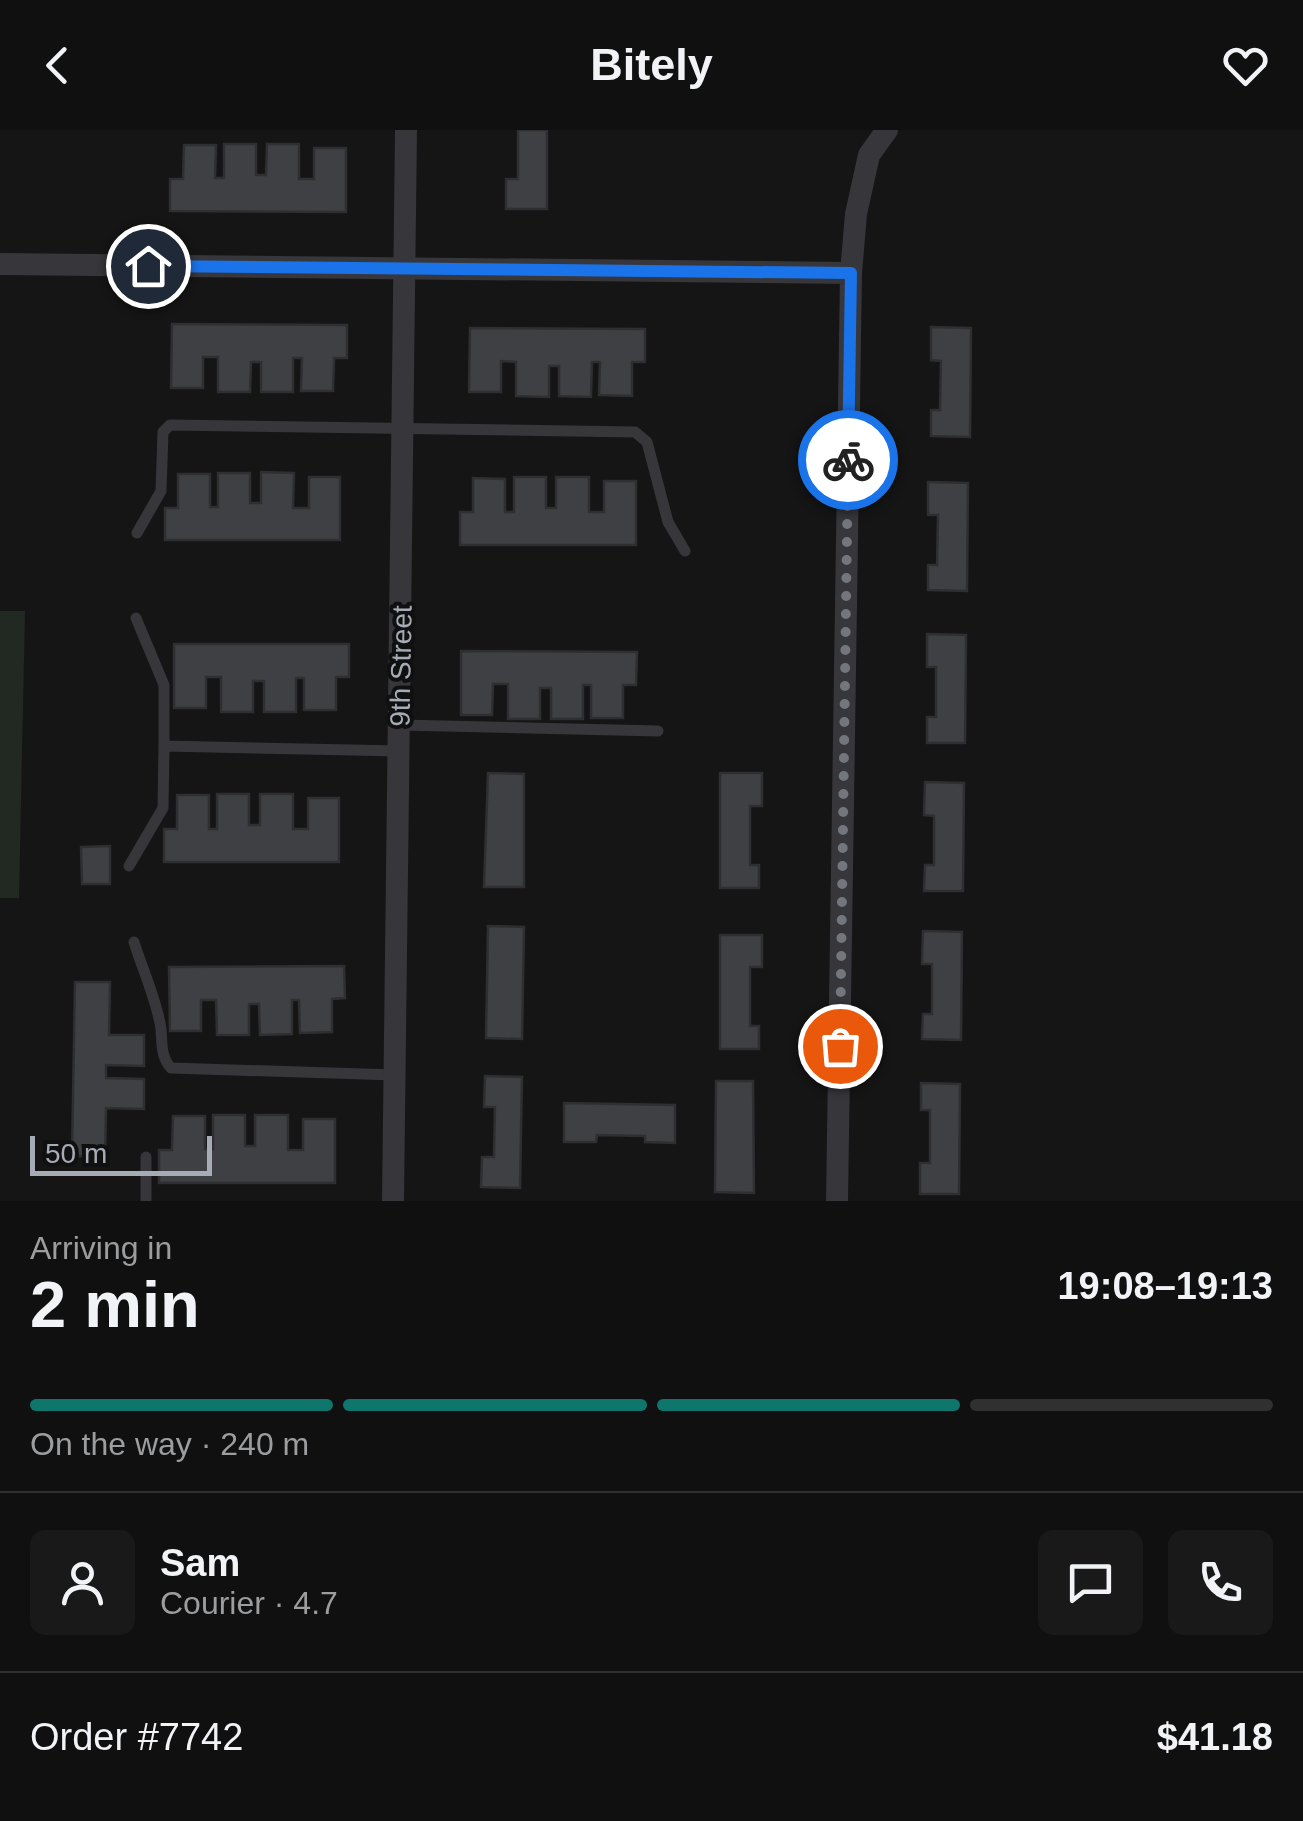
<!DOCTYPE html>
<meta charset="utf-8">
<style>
:root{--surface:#101010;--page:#191919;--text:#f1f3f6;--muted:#9c9d9f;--line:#303030;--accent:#0f766e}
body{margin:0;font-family:Helvetica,sans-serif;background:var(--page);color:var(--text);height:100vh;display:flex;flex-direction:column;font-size:38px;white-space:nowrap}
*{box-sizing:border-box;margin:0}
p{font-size:32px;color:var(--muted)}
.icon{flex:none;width:55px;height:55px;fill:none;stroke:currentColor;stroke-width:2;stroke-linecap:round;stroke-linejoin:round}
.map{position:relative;height:1071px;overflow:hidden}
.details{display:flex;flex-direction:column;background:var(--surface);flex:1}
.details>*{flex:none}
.scale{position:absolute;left:30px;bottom:25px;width:182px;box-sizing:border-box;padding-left:10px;border:5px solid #a7abb6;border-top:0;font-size:28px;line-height:35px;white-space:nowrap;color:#a7abb6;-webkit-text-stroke:8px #101011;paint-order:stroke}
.pin{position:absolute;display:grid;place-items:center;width:85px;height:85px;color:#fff;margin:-42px;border:5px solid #fff;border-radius:50%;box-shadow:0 2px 10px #0007}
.courier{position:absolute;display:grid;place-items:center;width:100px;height:100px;margin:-50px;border:8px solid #1a73e8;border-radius:50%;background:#fff;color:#222;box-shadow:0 2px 12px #0007}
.head em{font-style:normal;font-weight:700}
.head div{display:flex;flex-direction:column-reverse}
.head{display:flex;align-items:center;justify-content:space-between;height:170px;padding:0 30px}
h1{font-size:65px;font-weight:700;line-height:75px}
.bar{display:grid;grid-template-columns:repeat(4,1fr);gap:15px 10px;align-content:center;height:120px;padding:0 30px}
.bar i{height:12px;border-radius:8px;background:var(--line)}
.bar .current{background:var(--accent)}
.bar p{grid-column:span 4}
.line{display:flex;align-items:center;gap:25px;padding:0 30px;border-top:2px solid var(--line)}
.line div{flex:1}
.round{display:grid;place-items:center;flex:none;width:105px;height:105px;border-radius:15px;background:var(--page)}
header{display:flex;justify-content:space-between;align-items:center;height:130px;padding:0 30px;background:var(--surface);font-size:45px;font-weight:700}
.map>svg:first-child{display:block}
</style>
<header><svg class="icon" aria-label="back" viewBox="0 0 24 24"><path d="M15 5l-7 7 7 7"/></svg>Bitely<svg class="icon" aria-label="heart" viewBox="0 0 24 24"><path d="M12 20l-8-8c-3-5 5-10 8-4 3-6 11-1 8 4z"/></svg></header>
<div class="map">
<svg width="1303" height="1071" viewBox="0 0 1303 1071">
<rect width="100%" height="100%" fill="#151516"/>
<path fill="#212922" d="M 0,481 L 25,481 L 19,768 L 0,768 Z"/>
<path fill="#3f4043" stroke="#2f2f32" stroke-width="2.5" d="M 518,0 L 547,0 L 547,79 L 506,79 L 506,49 L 518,49 Z
M 224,14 L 256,14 L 256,45 L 266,45 L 267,14 L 299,14 L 299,49 L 314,49 L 314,18 L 346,18 L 346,82 L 170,81 L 170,49 L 183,49 L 184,15 L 216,15 L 215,48 L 224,48 Z
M 172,194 L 347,195 L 347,228 L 334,228 L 333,261 L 301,261 L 302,228 L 293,228 L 293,262 L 261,262 L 261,232 L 251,232 L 250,262 L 218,262 L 218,227 L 203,227 L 203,258 L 171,258 Z
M 931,197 L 971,198 L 970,307 L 931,306 L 931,280 L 940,280 L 941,231 L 931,230 Z
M 470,198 L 645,199 L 645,232 L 632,232 L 632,266 L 599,265 L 600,232 L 592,232 L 591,267 L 559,266 L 559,236 L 549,236 L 549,267 L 516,266 L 516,232 L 501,231 L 501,262 L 469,262 Z
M 261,342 L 294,343 L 293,378 L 309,378 L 309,347 L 340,347 L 340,410 L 165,410 L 165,378 L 178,378 L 178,344 L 210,344 L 210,377 L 218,377 L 218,343 L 250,343 L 250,373 L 261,373 Z
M 514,347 L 546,347 L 546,378 L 556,378 L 556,347 L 589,347 L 589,382 L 604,382 L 604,351 L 636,351 L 636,415 L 460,415 L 460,382 L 473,382 L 473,348 L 505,349 L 505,382 L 514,382 Z
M 928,352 L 968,353 L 967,461 L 928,460 L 928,435 L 937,435 L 938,385 L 928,385 Z
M 927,504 L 966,505 L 965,613 L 927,613 L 927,587 L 936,587 L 936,537 L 927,537 Z
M 174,514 L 349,514 L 349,547 L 336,547 L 336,580 L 304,580 L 304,548 L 296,548 L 296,582 L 264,582 L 264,551 L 253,551 L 253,582 L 221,582 L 221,547 L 206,547 L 206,578 L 174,578 Z
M 461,521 L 637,522 L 636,555 L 623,555 L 623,588 L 591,588 L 591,555 L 583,555 L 583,589 L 551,589 L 551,558 L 540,558 L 540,589 L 508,589 L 508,554 L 493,554 L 492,585 L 461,585 Z
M 488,643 L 524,644 L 524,757 L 484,757 Z
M 720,643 L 762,643 L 762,676 L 750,676 L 750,735 L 759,735 L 759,758 L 720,758 Z
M 925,652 L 964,653 L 963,761 L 924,761 L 925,735 L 934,735 L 934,686 L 924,685 Z
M 217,664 L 249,664 L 249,695 L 260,695 L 260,664 L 293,664 L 293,699 L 308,699 L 308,668 L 339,668 L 339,732 L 164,732 L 164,699 L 177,699 L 177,665 L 209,665 L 209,699 L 217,699 Z
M 110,716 L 110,754 L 82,754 L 81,717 Z
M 488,796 L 524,797 L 522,909 L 486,908 Z
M 923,801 L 962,802 L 961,910 L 922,909 L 923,884 L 932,884 L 932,834 L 922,834 Z
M 720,805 L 762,805 L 762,837 L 750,837 L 750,896 L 759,896 L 759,919 L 720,919 Z
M 344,836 L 345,868 L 332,869 L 332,902 L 300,903 L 299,870 L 292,870 L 292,904 L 260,905 L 259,874 L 249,874 L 249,905 L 217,905 L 216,870 L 201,870 L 201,901 L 170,901 L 169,837 Z
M 75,852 L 110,852 L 109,905 L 144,905 L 144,936 L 106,935 L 106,948 L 144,949 L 144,979 L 106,978 L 105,1027 L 72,1026 Z
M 485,946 L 522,947 L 520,1058 L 481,1057 L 482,1027 L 494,1027 L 495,977 L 484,977 Z
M 716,951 L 753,951 L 754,1063 L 715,1062 Z
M 921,953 L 960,954 L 959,1064 L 920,1064 L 920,1033 L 930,1033 L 930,980 L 921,980 Z
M 564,973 L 675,975 L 675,1013 L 645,1012 L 645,1006 L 597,1005 L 596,1012 L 564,1012 Z
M 213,985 L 245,985 L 245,1016 L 255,1016 L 255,985 L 288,985 L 288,1020 L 303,1020 L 303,989 L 335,989 L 335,1053 L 159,1053 L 159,1020 L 172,1020 L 173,986 L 205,986 L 205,1019 L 213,1019 Z"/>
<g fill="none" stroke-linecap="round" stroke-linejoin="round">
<path stroke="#36363b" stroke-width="11" d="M 137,403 L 161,361 L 163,302 L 170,295 L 635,302 L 647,312 L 668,392 L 685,421
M 136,488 L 164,555 L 164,616
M 400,595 L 658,601
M 129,736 L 163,678 L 164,616 L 400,621
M 134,812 C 142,838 158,874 161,899 C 162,913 161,928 171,938 L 395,945
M 146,1027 L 146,1071"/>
<path stroke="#36363b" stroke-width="22" d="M 0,134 L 851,143 L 837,1071
M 851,143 L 856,84 L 869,25 L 887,0
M 393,1071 L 406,0"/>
</g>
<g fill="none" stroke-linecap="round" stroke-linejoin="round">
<path stroke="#74767e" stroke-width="10" stroke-dasharray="0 18" d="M 840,916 L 848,330"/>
<path stroke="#1a73e8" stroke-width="12" d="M 148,136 L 851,143 L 848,330"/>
</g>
<g text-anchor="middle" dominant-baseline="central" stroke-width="8" stroke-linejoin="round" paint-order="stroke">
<g font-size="28" fill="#a7abb6" stroke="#101011">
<text transform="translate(401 536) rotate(-89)">9th Street</text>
</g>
</g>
</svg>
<div class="scale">50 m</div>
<div class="pin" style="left:840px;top:916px;background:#ea580c"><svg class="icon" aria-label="bag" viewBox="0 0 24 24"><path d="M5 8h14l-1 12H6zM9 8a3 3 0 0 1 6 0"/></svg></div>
<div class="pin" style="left:148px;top:136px;background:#1f2937"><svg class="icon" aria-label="home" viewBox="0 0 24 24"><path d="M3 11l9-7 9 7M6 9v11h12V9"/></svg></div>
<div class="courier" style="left:848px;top:330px"><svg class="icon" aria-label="bike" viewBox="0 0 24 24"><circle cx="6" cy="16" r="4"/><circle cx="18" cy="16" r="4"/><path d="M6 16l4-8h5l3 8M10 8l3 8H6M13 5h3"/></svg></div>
</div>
<section class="details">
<div class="head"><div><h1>2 min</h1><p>Arriving in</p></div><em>19:08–19:13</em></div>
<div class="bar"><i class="current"></i><i class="current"></i><i class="current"></i><i></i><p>On the way · 240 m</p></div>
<div class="line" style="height:180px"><a class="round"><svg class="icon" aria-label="person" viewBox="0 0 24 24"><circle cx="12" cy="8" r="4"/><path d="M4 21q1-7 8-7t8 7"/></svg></a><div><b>Sam</b><p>Courier · 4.7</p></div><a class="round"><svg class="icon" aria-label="chat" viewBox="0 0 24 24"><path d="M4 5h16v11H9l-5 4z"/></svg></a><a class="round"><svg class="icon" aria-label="phone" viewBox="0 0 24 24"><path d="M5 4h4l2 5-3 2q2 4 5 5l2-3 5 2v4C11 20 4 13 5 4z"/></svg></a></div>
<div class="line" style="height:130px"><div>Order #7742</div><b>$41.18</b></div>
</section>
